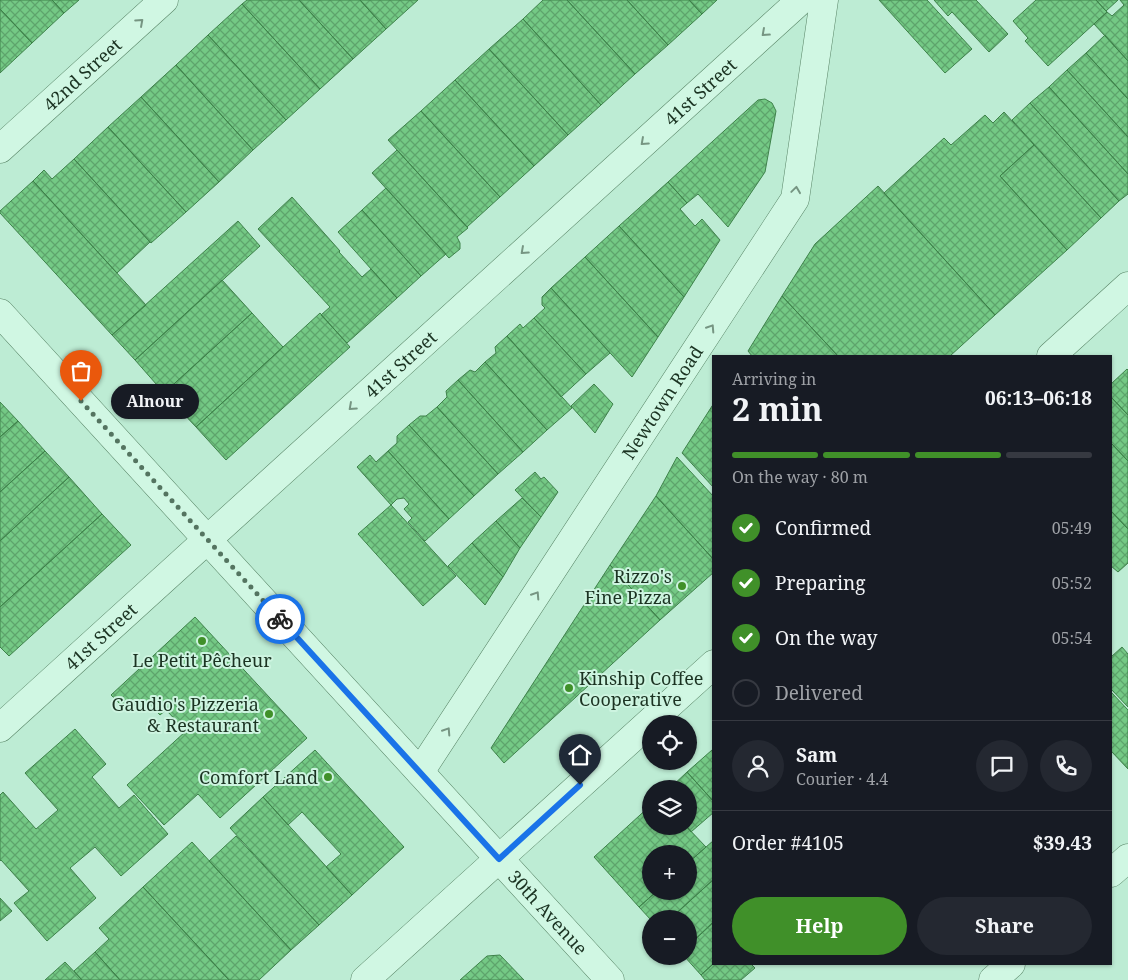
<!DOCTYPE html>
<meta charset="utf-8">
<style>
:root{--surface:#171b24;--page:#242831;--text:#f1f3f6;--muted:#9ea1a6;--line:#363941;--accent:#409029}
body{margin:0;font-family:"Noto Serif",serif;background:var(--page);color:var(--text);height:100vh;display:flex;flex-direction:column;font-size:19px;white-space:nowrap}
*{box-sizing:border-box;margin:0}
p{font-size:16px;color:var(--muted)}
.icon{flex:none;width:28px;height:28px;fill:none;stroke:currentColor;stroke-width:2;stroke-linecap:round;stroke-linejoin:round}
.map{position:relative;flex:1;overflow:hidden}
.details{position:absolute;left:712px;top:355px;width:400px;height:610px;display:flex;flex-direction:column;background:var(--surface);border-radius:0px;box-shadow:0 1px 4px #0004}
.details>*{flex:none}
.controls{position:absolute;left:642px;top:715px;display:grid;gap:10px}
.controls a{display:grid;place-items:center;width:55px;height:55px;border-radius:50%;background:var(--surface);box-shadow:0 1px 4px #0004;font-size:25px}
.pin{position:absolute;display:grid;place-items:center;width:42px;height:42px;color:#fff;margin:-51px -21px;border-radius:50% 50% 50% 0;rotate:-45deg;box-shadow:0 0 5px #0007}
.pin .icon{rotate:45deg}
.courier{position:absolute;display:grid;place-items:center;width:50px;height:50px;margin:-25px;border:4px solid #1a73e8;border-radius:50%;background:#fff;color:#222;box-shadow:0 1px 6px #0007}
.bubble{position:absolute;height:35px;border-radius:18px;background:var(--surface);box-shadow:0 1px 4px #0004;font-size:16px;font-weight:700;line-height:35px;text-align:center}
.head em{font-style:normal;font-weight:700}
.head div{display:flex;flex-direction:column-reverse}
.head{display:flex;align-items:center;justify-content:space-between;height:85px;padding:0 20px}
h1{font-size:32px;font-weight:700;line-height:38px}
.bar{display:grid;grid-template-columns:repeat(4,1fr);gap:8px 5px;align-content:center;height:60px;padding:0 20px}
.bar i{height:6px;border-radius:4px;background:var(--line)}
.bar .current{background:var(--accent)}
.bar p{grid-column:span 4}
.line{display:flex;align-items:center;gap:12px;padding:0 20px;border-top:1px solid var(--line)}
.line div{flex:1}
.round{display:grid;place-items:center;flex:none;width:52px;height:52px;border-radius:26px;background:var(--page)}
ol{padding:0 20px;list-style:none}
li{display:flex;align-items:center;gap:15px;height:55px}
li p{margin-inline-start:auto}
li .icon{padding:5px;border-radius:50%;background:var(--accent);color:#fff;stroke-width:4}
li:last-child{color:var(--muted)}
li i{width:28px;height:28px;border:2px solid var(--line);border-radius:50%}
.button{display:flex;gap:10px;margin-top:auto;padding:10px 20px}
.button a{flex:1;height:58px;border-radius:30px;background:var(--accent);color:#fff;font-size:20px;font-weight:700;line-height:58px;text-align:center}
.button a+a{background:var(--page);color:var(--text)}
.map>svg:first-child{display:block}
</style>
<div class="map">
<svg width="1128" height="980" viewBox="0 0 1128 980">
<defs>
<pattern id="building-cross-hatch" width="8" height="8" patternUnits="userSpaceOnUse" patternTransform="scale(1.25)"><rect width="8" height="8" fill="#74c985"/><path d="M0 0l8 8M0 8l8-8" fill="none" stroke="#5ea46c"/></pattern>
</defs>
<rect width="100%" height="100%" fill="#bdecd4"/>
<path fill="url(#building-cross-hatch)" stroke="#3e824a" d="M 0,0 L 52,0 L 64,13 L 32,43 L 0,9 Z
M 52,0 L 79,0 L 64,13 Z
M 247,0 L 299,0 L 353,59 L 320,89 L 242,4 Z
M 299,0 L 360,0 L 386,29 L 353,59 Z
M 360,0 L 418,0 L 386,29 Z
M 543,0 L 567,0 L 635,74 L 601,105 L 523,19 Z
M 567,0 L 627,0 L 668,45 L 635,74 Z
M 627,0 L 689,0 L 702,14 L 668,45 Z
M 689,0 L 717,0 L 702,14 Z
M 879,0 L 927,0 L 972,49 L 945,73 Z
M 934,0 L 976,0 L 1008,34 L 989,52 L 952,12 L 948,16 Z
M 1036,0 L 1096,0 L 1107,12 L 1048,66 L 1025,41 L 1028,38 L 1013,21 Z
M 1096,0 L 1118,0 L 1106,11 Z
M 1120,0 L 1128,0 L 1128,61 L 1094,24 L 1107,12 L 1112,16 L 1124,5 Z
M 242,4 L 320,89 L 286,120 L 208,35 Z
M 0,9 L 32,43 L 0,73 Z
M 523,19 L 601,105 L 568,135 L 489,49 Z
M 208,35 L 286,120 L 253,150 L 176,65 Z
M 1105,35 L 1128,61 L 1128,99 L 1086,53 Z
M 489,49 L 568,135 L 534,166 L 455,80 Z
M 1086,53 L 1128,99 L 1128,137 L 1067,70 Z
M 176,65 L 253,150 L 219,182 L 141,97 Z
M 1067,70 L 1128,137 L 1128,174 L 1049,87 Z
M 455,80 L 534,166 L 500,197 L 421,111 Z
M 1049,87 L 1128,174 L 1128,194 L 1119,201 L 1030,103 Z
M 141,97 L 219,182 L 186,212 L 108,127 Z
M 765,99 L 772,103 L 776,111 L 765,172 L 728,227 L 698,194 L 687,203 L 668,182 L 758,100 Z
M 1030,103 L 1119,201 L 1101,218 L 1012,120 Z
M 421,111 L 500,197 L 467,227 L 388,140 Z
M 1004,112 L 1034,145 L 1000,176 L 1067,250 L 995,315 L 884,193 L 944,138 L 951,145 L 985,115 L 993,123 Z
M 108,127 L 186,212 L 151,243 L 74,159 Z
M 1034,145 L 1101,218 L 1067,250 L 1000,176 Z
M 397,150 L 468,228 L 457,237 L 460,243 L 460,249 L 449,258 L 372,173 Z
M 74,159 L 150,242 L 117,273 L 33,181 L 44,170 L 52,179 Z
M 33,181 L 146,305 L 112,335 L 0,213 L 0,211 Z
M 668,182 L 687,203 L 680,209 L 695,226 L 702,219 L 720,240 L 684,297 L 619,226 Z
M 878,186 L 995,315 L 950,356 L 838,356 L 782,296 L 815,244 Z
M 386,188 L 446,254 L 421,276 L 362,210 Z
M 292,197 L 340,251 L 339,252 L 362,277 L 371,269 L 397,298 L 347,343 L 321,315 L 330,307 L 258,229 Z
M 362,210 L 421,276 L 397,298 L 338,232 Z
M 238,221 L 260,246 L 135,360 L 112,335 Z
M 619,226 L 684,297 L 658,337 L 585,257 Z
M 585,257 L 658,337 L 632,377 L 551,288 Z
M 222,280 L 252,313 L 164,393 L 135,360 Z
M 551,288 L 610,353 L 586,374 L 534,318 L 545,308 L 542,305 L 542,297 Z
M 782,296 L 838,356 L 752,356 L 748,351 Z
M 252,313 L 283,347 L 196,427 L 164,393 Z
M 320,313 L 350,347 L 226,460 L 196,427 Z
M 534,318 L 586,374 L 561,397 L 507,336 L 520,324 L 523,328 Z
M 507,336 L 572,408 L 547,430 L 485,362 L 496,353 L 495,347 Z
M 485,362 L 547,430 L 523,452 L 458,380 L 470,370 L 475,372 Z
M 1127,369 L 1128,370 L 1128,415 L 1111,397 L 1111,384 Z
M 458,380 L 523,452 L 498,474 L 437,407 L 447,397 L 446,391 Z
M 594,384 L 613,404 L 595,433 L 571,406 Z
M 1111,397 L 1128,415 L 1128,461 L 1111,443 Z
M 0,402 L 18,421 L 0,437 Z
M 714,403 L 714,488 L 682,453 Z
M 437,407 L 498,474 L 474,496 L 409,425 L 420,416 L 426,416 Z
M 18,421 L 45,451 L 0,492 L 0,437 Z
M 409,425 L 474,496 L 449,519 L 388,451 L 397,443 L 397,436 Z
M 1111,443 L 1128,461 L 1128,529 L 1111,511 Z
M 45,451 L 69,477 L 0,541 L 0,492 Z
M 388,451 L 449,519 L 425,541 L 408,522 L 412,518 L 404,509 L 409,504 L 404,498 L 397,499 L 391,505 L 357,467 L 370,455 L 376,462 Z
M 677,457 L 714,497 L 714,560 L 656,496 Z
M 535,472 L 541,479 L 544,477 L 558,492 L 541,517 L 515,490 Z
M 69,477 L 102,514 L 0,607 L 0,541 Z
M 656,496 L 714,560 L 714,572 L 660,620 L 610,565 Z
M 522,498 L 541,517 L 520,548 L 496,521 Z
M 391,505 L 456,576 L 423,606 L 358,534 Z
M 1111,511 L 1128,529 L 1128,563 L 1118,572 L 1111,566 Z
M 102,514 L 131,545 L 9,656 L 0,647 L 0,607 Z
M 496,521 L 520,548 L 503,577 L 472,543 Z
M 472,543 L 503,577 L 485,605 L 448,566 Z
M 610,565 L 660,620 L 504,763 L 491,748 Z
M 195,617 L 307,738 L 220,818 L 198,794 L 164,825 L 127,785 L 186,731 L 166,710 L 160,715 L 147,701 L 138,709 L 129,700 L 122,706 L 111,695 Z
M 1122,647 L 1128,654 L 1128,707 L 1111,689 L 1111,657 Z
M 1111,692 L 1128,710 L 1128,769 L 1111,751 Z
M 75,729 L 106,764 L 92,777 L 119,808 L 134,795 L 168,834 L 121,876 L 95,847 L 70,868 L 96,898 L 47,941 L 14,903 L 29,891 L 1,860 L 0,861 L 0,795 L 3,792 L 36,829 L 58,810 L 25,773 Z
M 315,750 L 404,847 L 352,895 L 326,867 L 341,854 L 302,812 L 288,825 L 263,797 Z
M 712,750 L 714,753 L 714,802 L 687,772 Z
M 687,772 L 714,802 L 714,812 L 691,832 L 686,826 L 689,826 L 689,789 L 669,789 Z
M 263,797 L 352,895 L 319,925 L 230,828 Z
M 651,805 L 651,826 L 686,826 L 706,847 L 689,862 L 689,854 L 651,854 L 651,891 L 657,891 L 639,907 L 594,857 Z
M 236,836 L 319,925 L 291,950 L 209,861 Z
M 714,840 L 714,879 L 670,919 L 651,919 L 651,920 L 639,907 L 657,891 L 689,891 L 689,862 Z
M 192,842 L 291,950 L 259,980 L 229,980 L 143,887 Z
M 714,879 L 714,922 L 689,945 L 689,919 L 670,919 Z
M 143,887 L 229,980 L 120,980 L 95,952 L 109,939 L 99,928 Z
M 0,898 L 12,911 L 0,921 Z
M 712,923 L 714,925 L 714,963 L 701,975 L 684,956 L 689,956 L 689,945 Z
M 95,952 L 120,980 L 82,980 L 74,971 Z
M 500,955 L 524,980 L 460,980 L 487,956 Z
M 65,962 L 82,980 L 45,980 Z
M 714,963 L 751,964 L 755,968 L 741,980 L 705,980 L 701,975 Z"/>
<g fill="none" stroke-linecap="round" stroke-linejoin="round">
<g stroke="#578365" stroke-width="29">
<g id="minor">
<path id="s1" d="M 0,149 L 164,0"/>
<path id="s2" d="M 0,313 L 610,980"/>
<path d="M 1051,356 L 1128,286"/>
<path id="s3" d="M 0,728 L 801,0"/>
<path id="s4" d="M 420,772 L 795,199 L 824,0"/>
<path d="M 1111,873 L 1128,858"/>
<path d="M 365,980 L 714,664"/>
<path d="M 993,980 L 1011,964"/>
</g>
</g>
<use href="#minor" stroke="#d0f7e3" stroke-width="28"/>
</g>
<defs><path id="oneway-chevron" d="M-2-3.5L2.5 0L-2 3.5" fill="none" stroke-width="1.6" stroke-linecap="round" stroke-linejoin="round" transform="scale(1.25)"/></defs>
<g stroke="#769582">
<use href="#oneway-chevron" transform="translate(140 22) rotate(-42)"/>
<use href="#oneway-chevron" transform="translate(765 33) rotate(138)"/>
<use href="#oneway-chevron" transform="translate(644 142) rotate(138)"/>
<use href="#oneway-chevron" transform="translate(796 190) rotate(-82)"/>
<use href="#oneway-chevron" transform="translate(524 251) rotate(138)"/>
<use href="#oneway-chevron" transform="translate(711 328) rotate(-57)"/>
<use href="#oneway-chevron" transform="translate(352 407) rotate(138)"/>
<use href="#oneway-chevron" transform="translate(536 595) rotate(-57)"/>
<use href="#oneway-chevron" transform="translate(447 731) rotate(-57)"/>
</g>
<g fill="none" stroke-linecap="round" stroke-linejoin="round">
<path stroke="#547460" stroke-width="5" stroke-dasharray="0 9" d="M 81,401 L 280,619"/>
<path stroke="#1a73e8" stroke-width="6" d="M 280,619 L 499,859 L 580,785"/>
</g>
<g fill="#409029" stroke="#cdf4e0" stroke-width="2">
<circle cx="682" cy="586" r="5"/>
<circle cx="202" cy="641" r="5"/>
<circle cx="569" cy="688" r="5"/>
<circle cx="269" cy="714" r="5"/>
<circle cx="328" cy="777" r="5"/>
</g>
<g text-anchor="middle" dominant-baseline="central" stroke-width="4" stroke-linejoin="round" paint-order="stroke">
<g font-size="18" fill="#1b3322" stroke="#cdf4e0">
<text stroke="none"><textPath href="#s1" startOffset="111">42nd Street</textPath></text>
<text stroke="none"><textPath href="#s3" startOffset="946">41st Street</textPath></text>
<text stroke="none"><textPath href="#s3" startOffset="541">41st Street</textPath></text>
<text stroke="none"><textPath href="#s4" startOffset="442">Newtown Road</textPath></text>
<text stroke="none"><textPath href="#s3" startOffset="136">41st Street</textPath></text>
<text stroke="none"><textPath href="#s2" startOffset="812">30th Avenue</textPath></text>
</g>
<g font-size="18" fill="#1b3322" stroke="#cdf4e0" text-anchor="end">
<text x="672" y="576">Rizzo's<tspan x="672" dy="21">Fine Pizza</tspan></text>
<text x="202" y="660" text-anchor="middle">Le Petit Pêcheur</text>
<text x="579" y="678" text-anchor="start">Kinship Coffee<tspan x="579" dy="21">Cooperative</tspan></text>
<text x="259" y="704">Gaudio's Pizzeria<tspan x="259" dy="21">&amp; Restaurant</tspan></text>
<text x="318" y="777">Comfort Land</text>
</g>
</g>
</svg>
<div class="controls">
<a><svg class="icon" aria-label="locate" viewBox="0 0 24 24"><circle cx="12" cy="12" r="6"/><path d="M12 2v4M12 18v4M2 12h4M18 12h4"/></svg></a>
<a><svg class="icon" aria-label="layers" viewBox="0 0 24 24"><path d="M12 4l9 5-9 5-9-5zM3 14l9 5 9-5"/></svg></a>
<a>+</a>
<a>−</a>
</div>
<div class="pin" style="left:81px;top:401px;background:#ea580c"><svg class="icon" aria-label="bag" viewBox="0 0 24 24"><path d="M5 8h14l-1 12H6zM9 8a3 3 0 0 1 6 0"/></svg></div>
<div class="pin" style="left:580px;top:785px;background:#1f2937"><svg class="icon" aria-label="home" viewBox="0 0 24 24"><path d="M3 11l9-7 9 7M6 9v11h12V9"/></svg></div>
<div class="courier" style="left:280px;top:619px"><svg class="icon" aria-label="bike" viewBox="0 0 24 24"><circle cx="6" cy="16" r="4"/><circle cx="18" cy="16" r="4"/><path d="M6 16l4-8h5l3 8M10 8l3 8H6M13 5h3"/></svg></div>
<div class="bubble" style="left:111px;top:384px;width:88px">Alnour</div>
<section class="details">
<div class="head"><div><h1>2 min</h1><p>Arriving in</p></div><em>06:13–06:18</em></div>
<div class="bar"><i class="current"></i><i class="current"></i><i class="current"></i><i></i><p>On the way · 80 m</p></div>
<ol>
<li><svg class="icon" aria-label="check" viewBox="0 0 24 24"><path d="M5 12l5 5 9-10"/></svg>Confirmed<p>05:49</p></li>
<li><svg class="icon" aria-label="check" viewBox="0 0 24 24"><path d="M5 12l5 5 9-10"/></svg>Preparing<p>05:52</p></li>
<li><svg class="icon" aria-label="check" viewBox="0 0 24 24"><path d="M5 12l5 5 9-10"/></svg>On the way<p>05:54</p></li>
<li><i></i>Delivered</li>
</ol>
<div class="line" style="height:90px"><a class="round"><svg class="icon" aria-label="person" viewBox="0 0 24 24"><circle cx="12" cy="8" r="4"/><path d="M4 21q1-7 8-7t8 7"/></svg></a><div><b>Sam</b><p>Courier · 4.4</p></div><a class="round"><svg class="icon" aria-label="chat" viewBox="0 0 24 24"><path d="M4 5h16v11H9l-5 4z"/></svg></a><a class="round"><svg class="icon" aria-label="phone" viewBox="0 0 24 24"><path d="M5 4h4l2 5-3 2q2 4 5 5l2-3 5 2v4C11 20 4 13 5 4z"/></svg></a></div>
<div class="line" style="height:65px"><div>Order #4105</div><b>$39.43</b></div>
<div class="button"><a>Help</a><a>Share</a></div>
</section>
</div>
